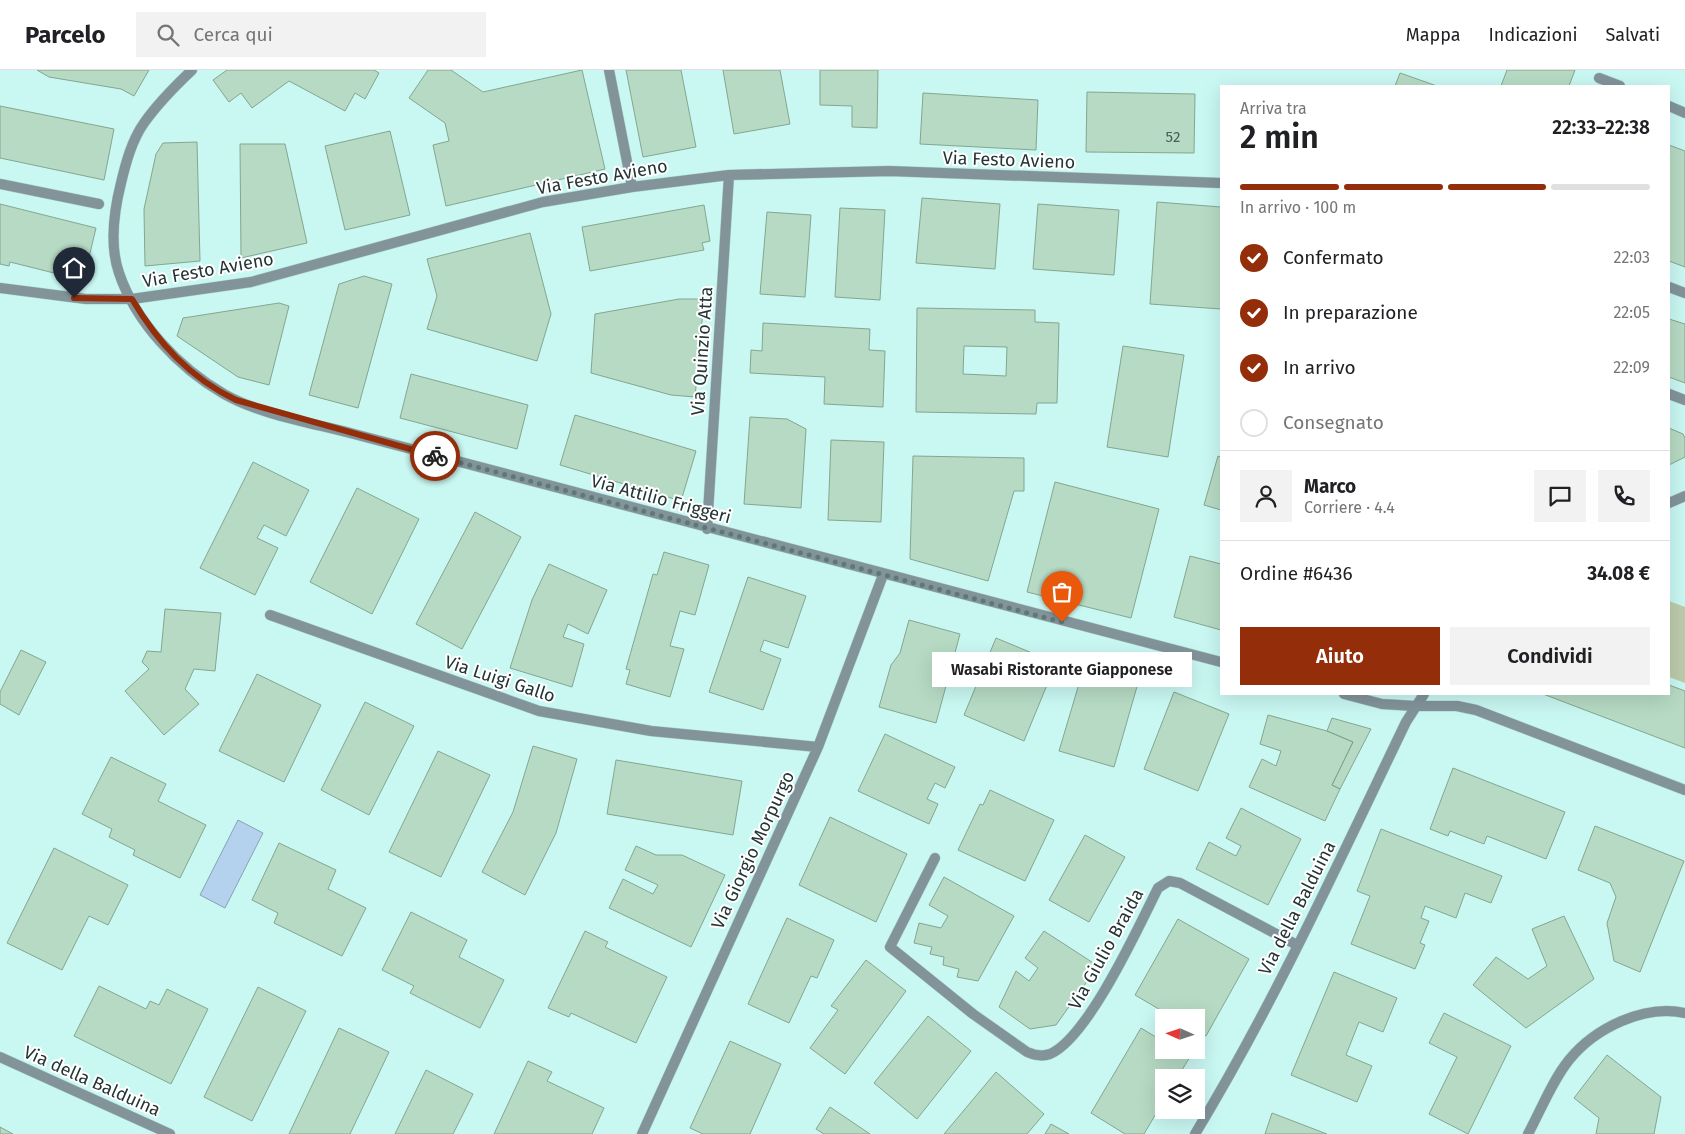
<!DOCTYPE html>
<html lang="it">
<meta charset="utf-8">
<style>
:root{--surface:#fff;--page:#f2f2f2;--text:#202124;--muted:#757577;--line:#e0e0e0;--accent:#942e0a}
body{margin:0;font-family:"Fira Sans",sans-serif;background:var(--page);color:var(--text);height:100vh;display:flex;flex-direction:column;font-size:19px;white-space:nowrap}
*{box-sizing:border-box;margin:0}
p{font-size:16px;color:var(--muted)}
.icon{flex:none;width:28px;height:28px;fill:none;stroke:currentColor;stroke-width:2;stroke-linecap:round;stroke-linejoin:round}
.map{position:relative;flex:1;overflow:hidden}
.sheet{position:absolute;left:1220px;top:15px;width:450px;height:610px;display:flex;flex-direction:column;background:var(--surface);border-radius:0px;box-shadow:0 5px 20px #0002}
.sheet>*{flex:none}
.needle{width:32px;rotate:273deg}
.tools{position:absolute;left:1155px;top:939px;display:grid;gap:10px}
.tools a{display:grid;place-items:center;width:50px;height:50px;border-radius:0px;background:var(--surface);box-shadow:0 5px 20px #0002;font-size:25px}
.pin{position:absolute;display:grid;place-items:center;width:42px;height:42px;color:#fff;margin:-51px -21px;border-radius:50% 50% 50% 0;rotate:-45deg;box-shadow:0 0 5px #0007}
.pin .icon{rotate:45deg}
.courier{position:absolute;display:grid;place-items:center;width:50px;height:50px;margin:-25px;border:4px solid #942e0a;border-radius:50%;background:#fff;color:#222;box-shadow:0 1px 6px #0007}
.bubble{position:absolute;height:35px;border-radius:0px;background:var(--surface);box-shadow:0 5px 20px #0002;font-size:16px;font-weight:600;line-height:35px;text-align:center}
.head em{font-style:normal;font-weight:600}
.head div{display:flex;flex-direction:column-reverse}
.head{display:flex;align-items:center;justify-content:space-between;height:85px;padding:0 20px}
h1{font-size:32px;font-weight:600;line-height:38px}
.bar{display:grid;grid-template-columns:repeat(4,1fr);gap:8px 5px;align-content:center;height:60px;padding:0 20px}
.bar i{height:6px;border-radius:4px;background:var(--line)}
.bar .selected{background:var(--accent)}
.bar p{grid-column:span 4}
.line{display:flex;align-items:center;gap:12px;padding:0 20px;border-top:1px solid var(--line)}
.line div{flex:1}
.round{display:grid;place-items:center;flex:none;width:52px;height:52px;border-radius:0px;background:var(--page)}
ol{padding:0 20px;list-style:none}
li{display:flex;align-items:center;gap:15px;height:55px}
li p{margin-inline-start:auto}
li .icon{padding:5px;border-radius:50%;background:var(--accent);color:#fff;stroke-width:4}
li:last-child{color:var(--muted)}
li i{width:28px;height:28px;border:2px solid var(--line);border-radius:50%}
.button{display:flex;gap:10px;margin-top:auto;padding:10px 20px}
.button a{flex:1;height:58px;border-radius:0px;background:var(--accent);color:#fff;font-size:20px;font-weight:600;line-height:58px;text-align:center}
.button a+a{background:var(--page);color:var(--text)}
header{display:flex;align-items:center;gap:30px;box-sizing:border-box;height:70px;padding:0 25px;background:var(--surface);border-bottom:1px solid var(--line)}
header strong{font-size:24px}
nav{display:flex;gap:28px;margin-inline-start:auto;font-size:18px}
.search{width:350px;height:45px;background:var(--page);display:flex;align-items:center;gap:12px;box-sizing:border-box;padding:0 18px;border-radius:0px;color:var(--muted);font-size:19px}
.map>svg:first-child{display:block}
</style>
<header>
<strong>Parcelo</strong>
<div class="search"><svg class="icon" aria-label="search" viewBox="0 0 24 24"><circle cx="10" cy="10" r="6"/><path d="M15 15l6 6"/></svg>Cerca qui</div>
<nav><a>Mappa</a><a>Indicazioni</a><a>Salvati</a></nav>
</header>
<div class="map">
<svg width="1685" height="1064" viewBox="0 0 1685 1064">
<rect width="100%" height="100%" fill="#c9f7f2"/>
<path fill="#bccbab" d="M 1669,531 L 1685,537 L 1685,613 L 1669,607 Z"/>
<path fill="#b4d1ed" stroke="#88a2b6" d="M 238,750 L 263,763 L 225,838 L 200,825 Z"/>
<path fill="#b6dac4" stroke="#84a691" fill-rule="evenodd" d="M 37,0 L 149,0 L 134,26 L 121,19 L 49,7 Z
M 227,0 L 374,0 L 379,3 L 365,29 L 355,23 L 345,41 L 289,11 L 252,38 L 241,23 L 229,32 L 213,10 Z
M 428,0 L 451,0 L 483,22 L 582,0 L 605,99 L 446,136 L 433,75 L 449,71 L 445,53 L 409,28 Z
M 626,0 L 681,0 L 696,77 L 643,87 Z
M 723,0 L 780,0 L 790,54 L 734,64 Z
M 820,0 L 878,0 L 877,58 L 852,57 L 852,36 L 820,35 Z
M 1507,0 L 1575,0 L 1569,16 L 1501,16 Z
M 1400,3 L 1437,16 L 1395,16 Z
M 1087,22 L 1195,24 L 1194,83 L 1086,82 Z
M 923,23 L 1038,30 L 1036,80 L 920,74 Z
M 0,36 L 114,59 L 104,110 L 0,88 Z
M 390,61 L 410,145 L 345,160 L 325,76 Z
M 197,72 L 200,191 L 145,196 L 144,139 L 156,84 L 163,73 Z
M 240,74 L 285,74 L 307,173 L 241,188 Z
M 1669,75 L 1685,81 L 1685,197 L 1669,191 Z
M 922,128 L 1000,134 L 995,199 L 916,193 Z
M 1157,132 L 1221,137 L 1221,239 L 1150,234 Z
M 0,134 L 96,158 L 86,200 L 68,196 L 66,206 L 10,192 L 9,196 L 0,194 Z
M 1038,134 L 1119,140 L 1114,205 L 1033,199 Z
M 704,135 L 710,171 L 702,173 L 704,180 L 590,201 L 582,157 Z
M 840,138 L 885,140 L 880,230 L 835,227 Z
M 767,142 L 811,145 L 805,227 L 760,224 Z
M 530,163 L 551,244 L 537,291 L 427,259 L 437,226 L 427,189 Z
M 364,206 L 392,214 L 358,338 L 309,325 L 339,214 Z
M 679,229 L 704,229 L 695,327 L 671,325 L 591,303 L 595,244 Z
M 279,233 L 289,236 L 269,315 L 238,307 L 177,266 L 183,248 Z
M 917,238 L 1035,240 L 1035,252 L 1059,253 L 1057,333 L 1037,333 L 1036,344 L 916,342 ZM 964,276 L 1007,277 L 1006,306 L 963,304 Z
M 1669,249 L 1685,254 L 1685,313 L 1669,307 Z
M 763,253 L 870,259 L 869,280 L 885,281 L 883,337 L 824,334 L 825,307 L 750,303 L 751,280 L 762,281 Z
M 1123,276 L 1184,285 L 1168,387 L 1107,377 Z
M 411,304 L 528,335 L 517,379 L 400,348 Z
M 575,345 L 696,381 L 681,431 L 560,395 Z
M 750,347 L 787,349 L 806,359 L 801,438 L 744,434 Z
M 1669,358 L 1683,364 L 1685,368 L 1685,387 L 1669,395 Z
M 831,370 L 884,372 L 881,452 L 828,450 Z
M 913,386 L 1024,388 L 1024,421 L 1014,421 L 988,511 L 910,489 Z
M 1218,386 L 1221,387 L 1221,440 L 1204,435 Z
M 253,392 L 309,420 L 286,466 L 264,455 L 257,468 L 278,478 L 255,525 L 200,498 Z
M 1055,412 L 1159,439 L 1131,548 L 1027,522 Z
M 357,418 L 419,449 L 372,544 L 310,512 Z
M 475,442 L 521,467 L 462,579 L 416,554 Z
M 664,482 L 709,495 L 695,545 L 680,541 L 670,576 L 684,579 L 670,627 L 626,614 L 630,600 L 626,599 L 653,504 L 657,505 Z
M 1190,486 L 1221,494 L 1221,560 L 1174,547 Z
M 549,494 L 607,520 L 588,564 L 568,554 L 563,567 L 584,574 L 572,617 L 510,598 L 532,530 Z
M 748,507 L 806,526 L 788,578 L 764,570 L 760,581 L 781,589 L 763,640 L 709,622 Z
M 165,539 L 221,543 L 215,601 L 194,599 L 185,619 L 199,634 L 164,665 L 125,621 L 149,599 L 142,592 L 147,581 L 161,582 Z
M 909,550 L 960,564 L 936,653 L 879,637 L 891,595 L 900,583 Z
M 996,568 L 1056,593 L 1024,671 L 964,645 Z
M 21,580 L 46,592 L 19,645 L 0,634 L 0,622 Z
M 1084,597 L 1138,613 L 1114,697 L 1059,681 Z
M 257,604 L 321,635 L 284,712 L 219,681 Z
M 1669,615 L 1685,621 L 1685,678 L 1543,624 L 1669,624 Z
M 1174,622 L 1229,644 L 1198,721 L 1144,699 Z
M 365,632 L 414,656 L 369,745 L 321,720 Z
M 1268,645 L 1327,661 L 1353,672 L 1332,715 L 1340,719 L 1325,751 L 1249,717 L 1262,689 L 1276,696 L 1281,681 L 1260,674 Z
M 1332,648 L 1371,659 L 1340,719 L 1332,715 L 1353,672 L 1327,661 Z
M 885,664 L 955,697 L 945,718 L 935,713 L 927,729 L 938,734 L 929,754 L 858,721 Z
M 533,676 L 577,689 L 556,763 L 525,825 L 482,802 L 513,742 Z
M 438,681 L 490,705 L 441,807 L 389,782 Z
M 111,687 L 166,714 L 158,731 L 206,755 L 180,808 L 133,785 L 135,780 L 109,767 L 112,759 L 82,744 Z
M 616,690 L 742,711 L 733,765 L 607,744 Z
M 1453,698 L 1565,742 L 1546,789 L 1487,766 L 1484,774 L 1450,761 L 1448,766 L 1430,759 Z
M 990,720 L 1054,750 L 1025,811 L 958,780 L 980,734 L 983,735 Z
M 1241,738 L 1301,769 L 1268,835 L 1196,799 L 1209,772 L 1236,786 L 1241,776 L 1226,768 Z
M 830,747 L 907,784 L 876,852 L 799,815 Z
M 1595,756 L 1684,791 L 1640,902 L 1614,891 L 1607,853 L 1616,827 L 1610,813 L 1578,800 Z
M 1381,759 L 1502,806 L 1491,833 L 1465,823 L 1456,848 L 1425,836 L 1421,848 L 1429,851 L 1420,873 L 1425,875 L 1415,899 L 1351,874 L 1370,826 L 1357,821 Z
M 1085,765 L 1125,787 L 1089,852 L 1049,830 Z
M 279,773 L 336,800 L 328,819 L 366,838 L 342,886 L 274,853 L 278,843 L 252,830 Z
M 636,776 L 656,785 L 682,785 L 725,805 L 691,877 L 609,838 L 623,809 L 653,824 L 658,815 L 625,800 Z
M 54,778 L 128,815 L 108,855 L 89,846 L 62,900 L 7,873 Z
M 944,807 L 1014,846 L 978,911 L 957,907 L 959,899 L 943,895 L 944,887 L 930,884 L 932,877 L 914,873 L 919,853 L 941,858 L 948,846 L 929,835 Z
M 411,842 L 467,870 L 459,887 L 504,910 L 480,958 L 410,923 L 414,916 L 382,900 Z
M 1564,846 L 1594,909 L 1526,958 L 1473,915 L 1496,887 L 1528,909 L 1547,896 L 1532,859 Z
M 787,848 L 834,870 L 817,908 L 811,906 L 789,953 L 748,934 Z
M 1178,849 L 1249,889 L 1206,966 L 1196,960 L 1196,948 L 1174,948 L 1135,925 Z
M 585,861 L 608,872 L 605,877 L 667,907 L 636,973 L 571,943 L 569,947 L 548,938 Z
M 1044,861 L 1098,896 L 1056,955 L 1030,959 L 999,937 L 1016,901 L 1029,911 L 1038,898 L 1025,888 Z
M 866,890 L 906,921 L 845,1004 L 810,978 L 838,940 L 831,936 Z
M 1334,902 L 1397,928 L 1383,962 L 1359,952 L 1346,985 L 1372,996 L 1357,1032 L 1291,1005 Z
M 99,916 L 146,939 L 150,931 L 159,935 L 167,919 L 208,939 L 171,1014 L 74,966 Z
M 258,917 L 306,941 L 252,1051 L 204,1027 Z
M 1444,943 L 1511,976 L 1468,1064 L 1429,1044 L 1457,987 L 1429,973 Z
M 928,946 L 971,981 L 917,1049 L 874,1013 Z
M 339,958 L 389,982 L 350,1064 L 289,1064 Z
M 1141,958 L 1164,972 L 1164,980 L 1177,980 L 1190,987 L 1177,1008 L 1164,1008 L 1164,1030 L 1144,1064 L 1125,1064 L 1091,1043 Z
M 730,971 L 781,994 L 750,1064 L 703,1064 L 690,1058 Z
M 1607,985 L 1661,1027 L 1654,1064 L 1596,1064 L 1599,1048 L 1574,1028 Z
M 528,991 L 552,1002 L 547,1011 L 604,1038 L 592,1064 L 494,1064 Z
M 426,1000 L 473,1024 L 453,1064 L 395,1064 Z
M 996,1002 L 1044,1044 L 1027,1064 L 944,1064 Z
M 830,1037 L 870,1064 L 824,1064 L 816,1059 Z
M 1272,1043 L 1327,1064 L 1265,1064 Z
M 1051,1054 L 1069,1064 L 1045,1064 Z
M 0,1057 L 13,1064 L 0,1064 Z"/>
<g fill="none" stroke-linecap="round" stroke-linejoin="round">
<g stroke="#abd4d0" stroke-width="11">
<path id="minor" d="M 192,0 C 174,17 158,33 144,53 C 132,70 126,92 121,113 C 114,141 109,174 119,203 C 136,253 179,298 224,324 C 261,345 313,353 354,364 L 1221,592
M 609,0 L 632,117
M 1599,8 L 1620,16
M 1669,36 L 1685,43
M 0,114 L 99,134
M 1669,217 L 1685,223
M 0,218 L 86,229 L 132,229 L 251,212 L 543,132 L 632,117 L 729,105 L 889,101 L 1221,113
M 1669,324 L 1685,330
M 707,459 L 729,105
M 270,545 L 539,641 L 651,661 L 818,677
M 1344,624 L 1382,634 L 1415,636
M 935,788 L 890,877 L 973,944 L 1027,982 C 1034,985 1042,987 1050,984 C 1088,968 1139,856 1158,818 L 1169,811 L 1180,813 L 1297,875
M 642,1064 L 818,677 L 883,505
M 1528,1064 C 1541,1040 1552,1011 1569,990 C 1595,958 1644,934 1685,943"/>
</g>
<g stroke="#abd4d0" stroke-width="11">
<path id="tertiary" d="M 1669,433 L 1685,426
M 1415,636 L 1457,636 L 1476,640 L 1685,720
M 0,987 L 170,1064
M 1195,1064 C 1275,932 1339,791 1406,652 L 1424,624"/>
</g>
<use href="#minor" stroke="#82949a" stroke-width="10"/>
<use href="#tertiary" stroke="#82949a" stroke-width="10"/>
</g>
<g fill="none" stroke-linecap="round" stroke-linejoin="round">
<path stroke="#5d7976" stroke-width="5" stroke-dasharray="0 9" d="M 435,386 L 1062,552"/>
<path stroke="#942e0a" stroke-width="6" d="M 74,228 L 132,229 C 158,273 190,308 236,330 L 435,386"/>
</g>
<g text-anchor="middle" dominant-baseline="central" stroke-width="4" stroke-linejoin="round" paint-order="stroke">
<g font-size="15" fill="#485e58">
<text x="1173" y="67">52</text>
</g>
<g font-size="18" fill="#233534" stroke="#fff">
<text transform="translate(1009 90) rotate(2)">Via Festo Avieno</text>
<text transform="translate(602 107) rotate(-10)">Via Festo Avieno</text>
<text transform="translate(208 200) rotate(-10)">Via Festo Avieno</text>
<text transform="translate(702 281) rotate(-86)">Via Quinzio Atta</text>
<text transform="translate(661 429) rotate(15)">Via Attilio Friggeri</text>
<text transform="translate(500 609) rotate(18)">Via Luigi Gallo</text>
<text transform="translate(753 780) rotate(-65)">Via Giorgio Morpurgo</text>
<text transform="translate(1297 838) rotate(-63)">Via della Balduina</text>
<text transform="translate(1106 879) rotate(-61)">Via Giulio Braida</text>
<text transform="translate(92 1011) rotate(24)">Via della Balduina</text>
</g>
</g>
</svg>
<div class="tools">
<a><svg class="needle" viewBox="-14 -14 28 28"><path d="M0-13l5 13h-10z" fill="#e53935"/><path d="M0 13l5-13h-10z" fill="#757577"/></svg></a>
<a><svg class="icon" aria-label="layers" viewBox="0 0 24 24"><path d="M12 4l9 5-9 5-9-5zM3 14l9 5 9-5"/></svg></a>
</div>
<div class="pin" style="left:1062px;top:552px;background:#ea580c"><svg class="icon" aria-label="bag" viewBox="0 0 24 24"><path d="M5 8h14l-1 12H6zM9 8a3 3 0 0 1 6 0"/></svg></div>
<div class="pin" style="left:74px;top:228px;background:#1f2937"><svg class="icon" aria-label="home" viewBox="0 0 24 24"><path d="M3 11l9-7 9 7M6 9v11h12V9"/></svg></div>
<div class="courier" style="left:435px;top:386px"><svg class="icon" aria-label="bike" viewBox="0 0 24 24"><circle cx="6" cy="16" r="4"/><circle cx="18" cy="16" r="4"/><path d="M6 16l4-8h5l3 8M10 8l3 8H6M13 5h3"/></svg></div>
<div class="bubble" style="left:932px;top:582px;width:260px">Wasabi Ristorante Giapponese</div>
<section class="sheet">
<div class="head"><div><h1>2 min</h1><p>Arriva tra</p></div><em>22:33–22:38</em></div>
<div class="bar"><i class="selected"></i><i class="selected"></i><i class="selected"></i><i></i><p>In arrivo · 100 m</p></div>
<ol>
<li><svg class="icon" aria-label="check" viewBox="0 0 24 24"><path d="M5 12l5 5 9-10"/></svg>Confermato<p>22:03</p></li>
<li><svg class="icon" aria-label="check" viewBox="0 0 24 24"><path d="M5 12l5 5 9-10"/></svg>In preparazione<p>22:05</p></li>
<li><svg class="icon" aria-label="check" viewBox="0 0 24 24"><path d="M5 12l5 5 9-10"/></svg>In arrivo<p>22:09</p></li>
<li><i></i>Consegnato</li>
</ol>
<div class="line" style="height:90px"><a class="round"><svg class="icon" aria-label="person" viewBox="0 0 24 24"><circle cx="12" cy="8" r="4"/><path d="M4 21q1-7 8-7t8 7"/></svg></a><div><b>Marco</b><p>Corriere · 4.4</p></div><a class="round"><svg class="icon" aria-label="chat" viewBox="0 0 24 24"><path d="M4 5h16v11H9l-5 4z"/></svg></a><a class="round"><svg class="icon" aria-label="phone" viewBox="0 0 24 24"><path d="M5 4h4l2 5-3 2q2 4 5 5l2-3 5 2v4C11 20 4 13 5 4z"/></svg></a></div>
<div class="line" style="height:65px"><div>Ordine #6436</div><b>34.08 €</b></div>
<div class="button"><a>Aiuto</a><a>Condividi</a></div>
</section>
</div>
